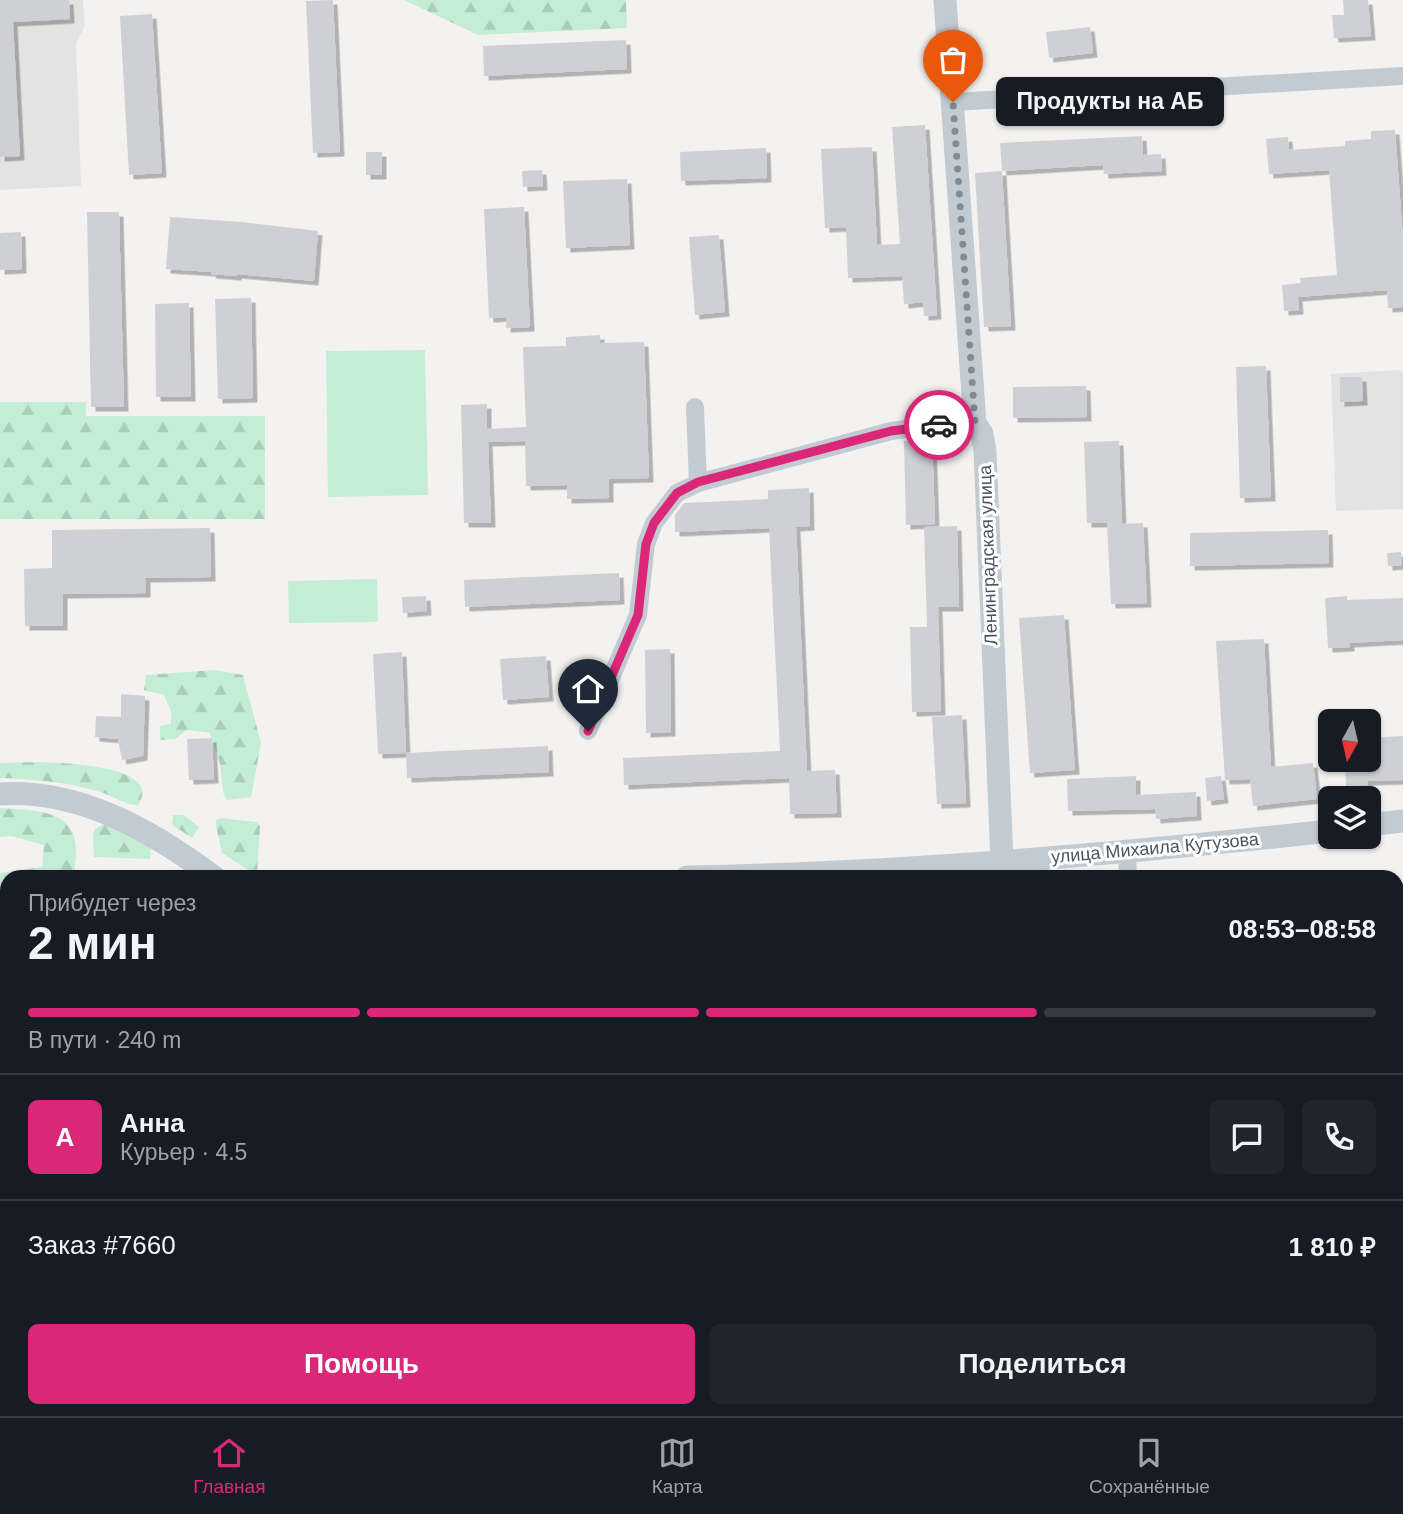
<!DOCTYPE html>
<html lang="ru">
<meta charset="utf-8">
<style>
:root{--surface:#171b24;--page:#20242c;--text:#f1f3f6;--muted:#9ea1a6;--line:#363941;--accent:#db2777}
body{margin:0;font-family:Helvetica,sans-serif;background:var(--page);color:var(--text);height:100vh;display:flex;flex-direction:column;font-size:26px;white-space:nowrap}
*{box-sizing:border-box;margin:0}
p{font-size:23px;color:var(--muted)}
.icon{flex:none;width:38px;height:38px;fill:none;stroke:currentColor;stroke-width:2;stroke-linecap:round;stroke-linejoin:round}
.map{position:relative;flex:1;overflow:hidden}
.sheet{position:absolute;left:0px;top:870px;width:1404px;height:548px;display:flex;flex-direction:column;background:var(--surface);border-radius:21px 21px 0 0;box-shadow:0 2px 5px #0004}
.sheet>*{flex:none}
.needle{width:46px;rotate:188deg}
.tools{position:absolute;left:1318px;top:709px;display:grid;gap:14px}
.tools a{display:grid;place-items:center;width:63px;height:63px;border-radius:10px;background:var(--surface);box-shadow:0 2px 5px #0004;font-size:35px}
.pin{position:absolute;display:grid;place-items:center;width:60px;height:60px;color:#fff;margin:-72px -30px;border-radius:50% 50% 50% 0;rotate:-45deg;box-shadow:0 0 7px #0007}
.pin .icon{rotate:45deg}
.courier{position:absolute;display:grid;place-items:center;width:70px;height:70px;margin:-35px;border:5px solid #db2777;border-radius:50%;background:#fff;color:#222;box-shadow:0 2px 9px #0007}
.bubble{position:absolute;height:49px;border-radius:10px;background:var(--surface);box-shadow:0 2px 5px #0004;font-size:23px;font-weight:700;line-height:49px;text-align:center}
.headline em{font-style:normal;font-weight:700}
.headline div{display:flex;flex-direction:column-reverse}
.headline{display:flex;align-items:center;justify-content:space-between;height:119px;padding:0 28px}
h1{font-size:46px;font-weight:700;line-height:52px}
.bar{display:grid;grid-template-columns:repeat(4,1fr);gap:10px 7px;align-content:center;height:84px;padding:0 28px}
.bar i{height:9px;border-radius:5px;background:var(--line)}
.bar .on{background:var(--accent)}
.bar p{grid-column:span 4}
.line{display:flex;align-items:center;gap:18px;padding:0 28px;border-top:2px solid var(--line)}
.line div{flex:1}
.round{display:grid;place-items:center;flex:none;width:74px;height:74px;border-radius:10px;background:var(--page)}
.primary-button{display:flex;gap:14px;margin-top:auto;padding:14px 28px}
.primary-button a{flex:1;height:80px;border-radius:10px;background:var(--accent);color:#fff;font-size:28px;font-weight:700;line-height:80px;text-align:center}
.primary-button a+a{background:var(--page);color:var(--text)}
.tabs{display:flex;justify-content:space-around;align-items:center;height:98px;border-top:2px solid var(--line);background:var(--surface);font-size:19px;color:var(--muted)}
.tabs a{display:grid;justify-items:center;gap:4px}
.tabs .on{color:var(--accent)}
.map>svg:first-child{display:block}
</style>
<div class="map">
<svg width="1403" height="1416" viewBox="0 0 1403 1416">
<defs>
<pattern id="forest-firs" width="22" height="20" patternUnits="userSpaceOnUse" patternTransform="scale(1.75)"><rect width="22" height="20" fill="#c4edd6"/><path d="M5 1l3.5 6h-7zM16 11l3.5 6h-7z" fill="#aacdba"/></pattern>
<filter id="shadow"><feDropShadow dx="4.5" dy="4.5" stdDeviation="0" flood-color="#0004"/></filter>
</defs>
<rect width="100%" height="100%" fill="#f3f2f1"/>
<path fill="#e4e3e3" d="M 0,0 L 83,0 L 85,25 L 76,44 L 81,186 L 0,190 Z
M 1399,370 L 1403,373 L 1403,509 L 1336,511 L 1331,374 Z"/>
<path fill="#c4edd6" d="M 425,350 L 428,495 L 328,497 L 326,351 Z
M 377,579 L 378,622 L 289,623 L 288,581 Z"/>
<path fill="url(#forest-firs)" d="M 404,0 L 626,0 L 627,28 L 478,35 Z
M 0,402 L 86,402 L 86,416 L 265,416 L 265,519 L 0,519 Z
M 215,670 L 243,675 L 261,743 L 251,797 L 227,800 L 223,792 L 220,764 L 210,733 L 187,730 L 175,739 L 160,740 L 160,726 L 171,724 L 171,711 L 164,695 L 144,690 L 146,675 Z
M 41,762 C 60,763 165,765 138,805 C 126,806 110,794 97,791 C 65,782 34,779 0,778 L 0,763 Z
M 0,808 C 53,811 87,813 73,877 L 7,877 L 7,1041 L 0,1041 L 0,873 L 42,867 L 44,845 L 11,836 L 0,837 Z
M 173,815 L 184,815 L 199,827 L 192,838 L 172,825 Z
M 221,818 L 257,822 L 260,826 L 257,872 L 253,873 L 222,853 L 216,826 L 216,820 Z
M 104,824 L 151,846 L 150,859 L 94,857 L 93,835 L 95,829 Z
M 6,1175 L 7,1344 L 0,1344 L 0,1178 Z"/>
<path fill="#cfd0d5" filter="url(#shadow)" d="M 0,0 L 69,0 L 70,19 L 13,22 L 20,156 L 0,157 Z
M 333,0 L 340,152 L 313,153 L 306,1 Z
M 1343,0 L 1368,0 L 1371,36 L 1334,38 L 1332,15 L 1344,15 Z
M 152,14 L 162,173 L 129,175 L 120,16 Z
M 1090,27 L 1093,53 L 1049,58 L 1046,32 Z
M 626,40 L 627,69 L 484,76 L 483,46 Z
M 925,125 L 937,315 L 924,316 L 923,302 L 904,304 L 902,276 L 848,278 L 846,227 L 825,228 L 821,149 L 872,147 L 877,245 L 900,244 L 892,127 Z
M 1395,130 L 1403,239 L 1403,307 L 1388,308 L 1387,290 L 1298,297 L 1299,310 L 1284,311 L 1282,285 L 1301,283 L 1300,278 L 1337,275 L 1329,170 L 1269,174 L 1266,139 L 1288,137 L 1289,150 L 1345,146 L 1345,141 L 1371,139 L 1371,131 Z
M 1142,136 L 1143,155 L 1161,154 L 1162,171 L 1104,174 L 1103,165 L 1002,171 L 1000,143 Z
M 766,148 L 767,178 L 681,181 L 680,152 Z
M 366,152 L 382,152 L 382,175 L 366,175 Z
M 542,170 L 543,186 L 523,187 L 522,171 Z
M 1002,171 L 1011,326 L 984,327 L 975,173 Z
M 627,179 L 630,245 L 566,248 L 563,181 Z
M 524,207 L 530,327 L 506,328 L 507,317 L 489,318 L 484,209 Z
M 87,212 L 119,212 L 124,407 L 91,407 Z
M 170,217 L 242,222 L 318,231 L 314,281 L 237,274 L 237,276 L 211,274 L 212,272 L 166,269 Z
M 21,232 L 22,269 L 0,270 L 0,233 Z
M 719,235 L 725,312 L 695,315 L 689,237 Z
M 251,298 L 253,398 L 218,399 L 215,299 Z
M 189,303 L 191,397 L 156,397 L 155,304 Z
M 600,335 L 600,343 L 644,342 L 649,478 L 609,479 L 609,498 L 567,499 L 567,485 L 526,486 L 525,441 L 488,442 L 491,523 L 464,523 L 461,405 L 487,404 L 487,429 L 526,427 L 523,347 L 566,346 L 566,337 Z
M 1266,366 L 1271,497 L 1240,498 L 1236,367 Z
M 1340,377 L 1362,377 L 1363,401 L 1340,402 Z
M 1086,386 L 1087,417 L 1013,418 L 1013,387 Z
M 932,437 L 935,524 L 906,525 L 904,441 Z
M 1119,441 L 1122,524 L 1143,523 L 1147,603 L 1111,604 L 1107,523 L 1087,523 L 1084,442 Z
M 809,488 L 810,526 L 796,527 L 807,771 L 835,770 L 837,813 L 790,814 L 789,778 L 624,785 L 623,758 L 780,751 L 769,528 L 675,532 L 675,515 L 684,503 L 768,499 L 768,490 Z
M 957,526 L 959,607 L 938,607 L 941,711 L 912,712 L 910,627 L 927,627 L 924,527 Z
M 210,528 L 211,577 L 146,578 L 146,593 L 63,594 L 63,626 L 25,626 L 24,569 L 52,568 L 52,530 Z
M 1328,530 L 1329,563 L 1190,566 L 1190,533 Z
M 1401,552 L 1402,565 L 1388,566 L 1387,553 Z
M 619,573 L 620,600 L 465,607 L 464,580 Z
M 426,596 L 427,611 L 403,613 L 402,597 Z
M 1347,596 L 1347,600 L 1403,598 L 1403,640 L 1350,643 L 1350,647 L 1328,648 L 1325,598 Z
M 1064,615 L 1075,770 L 1030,773 L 1019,618 Z
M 1264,639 L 1271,767 L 1313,763 L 1317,799 L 1253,806 L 1250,779 L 1225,780 L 1216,641 Z
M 670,649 L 671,732 L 646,733 L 645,650 Z
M 402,652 L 406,753 L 378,754 L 373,654 Z
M 546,656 L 549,697 L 503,700 L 500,659 Z
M 121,694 L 145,696 L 143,756 L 122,760 L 118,739 L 95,737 L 96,716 L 121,717 Z
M 962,715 L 966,803 L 937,804 L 932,717 Z
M 1403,736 L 1403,780 L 1368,781 L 1368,785 L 1346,786 L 1345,760 L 1368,760 L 1368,738 Z
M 212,738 L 214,779 L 189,780 L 187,739 Z
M 548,746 L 549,772 L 407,778 L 406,753 Z
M 1136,776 L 1136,795 L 1196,792 L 1197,816 L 1156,819 L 1155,809 L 1068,811 L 1067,779 Z
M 1221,776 L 1224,799 L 1207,801 L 1205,778 Z"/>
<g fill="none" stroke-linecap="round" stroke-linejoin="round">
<path stroke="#c3cbd2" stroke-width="18" d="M 953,102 L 1403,76
M 695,407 L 698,483
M 588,731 L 638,615 L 646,544 L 654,523 L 677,493 L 698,483 L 891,431 L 967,421 L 975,423
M 1127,852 L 1128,877
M 1041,1410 L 1042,1416"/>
<path stroke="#c3cbd2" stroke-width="23" d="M 945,0 L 975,423 L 982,434 L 985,451 L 1002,861
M 0,794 C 80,789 152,831 214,877
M 1368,825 L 1403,821
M 687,877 C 902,873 1116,854 1330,831
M 298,1410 L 298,1416"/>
<path stroke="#b4b6bb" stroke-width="4.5" d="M 0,1384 L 7,1382"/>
</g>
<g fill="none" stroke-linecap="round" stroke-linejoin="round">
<path stroke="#858b91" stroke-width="7" stroke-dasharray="0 12.6" d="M 939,425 L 975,422 L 953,102"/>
<path stroke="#db2777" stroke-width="9" d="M 588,731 L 638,615 L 646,544 L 654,523 L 677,493 L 698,482 L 891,431 L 939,425"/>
</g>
<g text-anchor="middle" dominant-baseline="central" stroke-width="6" stroke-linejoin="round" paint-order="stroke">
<g font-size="18" fill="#4a545e" stroke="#fff">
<text transform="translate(988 555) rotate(-92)">Ленинградская улица</text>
<text transform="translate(1155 848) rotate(-5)">улица Михаила Кутузова</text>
</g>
</g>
</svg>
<div class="tools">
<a><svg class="needle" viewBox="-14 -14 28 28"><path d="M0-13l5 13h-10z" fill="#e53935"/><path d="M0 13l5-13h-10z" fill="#9ea1a6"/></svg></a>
<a><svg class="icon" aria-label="layers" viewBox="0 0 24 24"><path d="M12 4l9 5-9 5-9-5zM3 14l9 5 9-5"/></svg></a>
</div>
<div class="pin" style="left:953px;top:102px;background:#ea580c"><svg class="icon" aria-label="bag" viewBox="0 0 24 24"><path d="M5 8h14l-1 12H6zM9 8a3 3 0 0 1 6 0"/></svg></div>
<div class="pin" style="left:588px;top:731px;background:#1f2937"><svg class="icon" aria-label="home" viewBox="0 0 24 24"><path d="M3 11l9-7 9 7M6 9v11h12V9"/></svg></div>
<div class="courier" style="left:939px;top:425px"><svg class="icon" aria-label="car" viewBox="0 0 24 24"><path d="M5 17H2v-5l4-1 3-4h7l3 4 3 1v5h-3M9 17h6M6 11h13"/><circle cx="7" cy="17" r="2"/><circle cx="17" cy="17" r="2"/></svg></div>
<div class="bubble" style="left:996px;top:77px;width:228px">Продукты на АБ</div>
<section class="sheet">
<div class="headline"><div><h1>2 мин</h1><p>Прибудет через</p></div><em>08:53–08:58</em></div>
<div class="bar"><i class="on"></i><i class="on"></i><i class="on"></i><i></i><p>В пути · 240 m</p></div>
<div class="line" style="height:126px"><b class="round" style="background:var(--accent);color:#fff">А</b><div><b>Анна</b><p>Курьер · 4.5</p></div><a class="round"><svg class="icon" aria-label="chat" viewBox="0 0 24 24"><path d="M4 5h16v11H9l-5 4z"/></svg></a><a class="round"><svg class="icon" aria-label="phone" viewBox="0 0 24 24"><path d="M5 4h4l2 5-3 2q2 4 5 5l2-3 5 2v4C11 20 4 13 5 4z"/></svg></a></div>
<div class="line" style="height:91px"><div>Заказ #7660</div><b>1 810 ₽</b></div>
<div class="primary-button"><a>Помощь</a><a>Поделиться</a></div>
</section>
</div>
<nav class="tabs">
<a class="on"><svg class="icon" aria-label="home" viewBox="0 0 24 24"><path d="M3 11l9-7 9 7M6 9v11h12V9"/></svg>Главная</a>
<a><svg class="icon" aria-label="map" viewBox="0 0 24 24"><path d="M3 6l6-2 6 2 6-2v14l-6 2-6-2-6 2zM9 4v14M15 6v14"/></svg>Карта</a>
<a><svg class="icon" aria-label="saved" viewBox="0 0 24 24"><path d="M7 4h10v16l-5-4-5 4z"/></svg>Сохранённые</a>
</nav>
